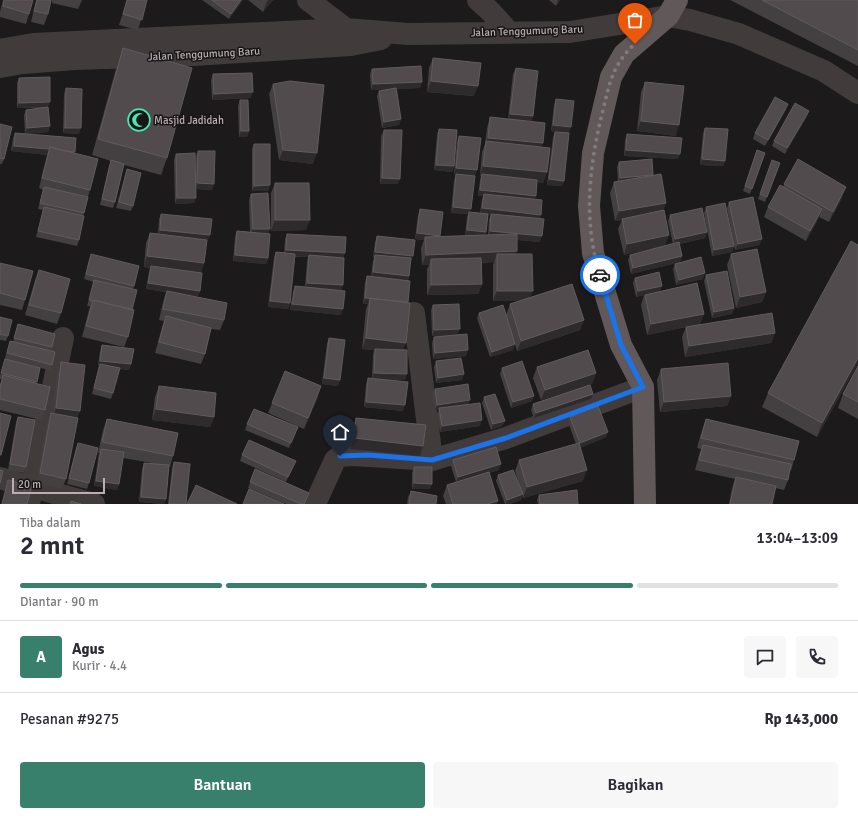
<!DOCTYPE html>
<html lang="id">
<meta charset="utf-8">
<style>
:root{--surface:#fff;--page:#f7f7f7;--text:#2b2b33;--muted:#7c7c81;--line:#e1e1e2;--accent:#387f6c}
body{margin:0;font-family:Signika,sans-serif;background:var(--page);color:var(--text);height:100vh;display:flex;flex-direction:column;font-size:15px;white-space:nowrap}
*{box-sizing:border-box;margin:0}
p{font-size:13px;color:var(--muted)}
.icon{flex:none;width:22px;height:22px;fill:none;stroke:currentColor;stroke-width:2;stroke-linecap:round;stroke-linejoin:round}
.map{position:relative;height:504px;overflow:hidden}
.drawer{display:flex;flex-direction:column;background:var(--surface);flex:1}
.drawer>*{flex:none}
.scale{position:absolute;left:12px;bottom:10px;width:93px;box-sizing:border-box;padding-left:4px;border:2px solid #bbaeb2;border-top:0;font-size:11px;line-height:14px;white-space:nowrap;color:#bbaeb2;-webkit-text-stroke:3px #171515;paint-order:stroke}
.pin{position:absolute;display:grid;place-items:center;width:34px;height:34px;color:#fff;margin:-41px -17px;border-radius:50% 50% 50% 0;rotate:-45deg;box-shadow:0 0 4px #0007}
.pin .icon{rotate:45deg}
.courier{position:absolute;display:grid;place-items:center;width:40px;height:40px;margin:-20px;border:3px solid #1a73e8;border-radius:50%;background:#fff;color:#222;box-shadow:0 1px 5px #0007}
.head em{font-style:normal;font-weight:600}
.head div{display:flex;flex-direction:column-reverse}
.head{display:flex;align-items:center;justify-content:space-between;height:68px;padding:0 20px}
h1{font-size:26px;font-weight:600;line-height:30px}
.bar{display:grid;grid-template-columns:repeat(4,1fr);gap:6px 4px;align-content:center;height:48px;padding:0 20px}
.bar i{height:5px;border-radius:3px;background:var(--line)}
.bar .on{background:var(--accent)}
.bar p{grid-column:span 4}
.line{display:flex;align-items:center;gap:10px;padding:0 20px;border-top:1px solid var(--line)}
.line div{flex:1}
.round{display:grid;place-items:center;flex:none;width:42px;height:42px;border-radius:4px;background:var(--page)}
.cta{display:flex;gap:8px;margin-top:auto;padding:8px 20px}
.cta a{flex:1;height:46px;border-radius:4px;background:var(--accent);color:#fff;font-size:16px;font-weight:600;line-height:46px;text-align:center}
.cta a+a{background:var(--page);color:var(--text)}
.map>svg:first-child{display:block}
</style>
<div class="map">
<svg width="858" height="504" viewBox="0 0 858 504">
<rect width="100%" height="100%" fill="#1c1a1a"/>
<g fill="none" stroke-linecap="round" stroke-linejoin="round">
<path stroke="#413b3c" stroke-width="22" d="M 308,0 L 346,29
M 478,0 L 491,12 L 509,32
M 0,50 L 33,44 L 346,29 L 408,34 L 570,32 L 668,16 L 690,20 L 739,34 L 824,71 L 858,93
M 0,67 L 23,63 L 75,59 L 194,55 L 351,45 L 381,39
M 414,313 L 432,460
M 0,478 L 94,504
M 29,504 L 63,338
M 315,504 L 335,460 L 340,456 L 353,455 L 432,460 L 506,438 L 643,387"/>
<path stroke="#605859" stroke-width="22" d="M 645,504 L 643,387 L 621,345 L 593,253 L 589,206 L 593,153 L 611,77 L 624,54 L 668,16 L 677,0"/>
</g>
<path fill="#443f41" fill-rule="evenodd" d="M 3,0 L 33,0 L 29,14 L 26,24 L 0,17 L 0,12 Z
M 36,0 L 51,0 L 48,14 L 44,25 L 31,22 Z
M 52,0 L 82,0 L 78,9 L 52,3 Z
M 127,0 L 147,0 L 138,30 L 119,25 Z
M 202,0 L 243,0 L 229,19 Z
M 248,0 L 273,0 L 263,12 Z
M 549,0 L 560,0 L 556,6 Z
M 730,0 L 858,0 L 858,66 Z
M 123,48 L 167,158 L 161,175 L 124,165 L 115,202 L 113,208 L 100,205 L 109,166 L 111,161 L 92,155 L 117,65 Z
M 433,58 L 474,96 L 427,92 L 429,68 Z
M 516,68 L 533,116 L 531,122 L 543,143 L 541,147 L 547,172 L 543,183 L 537,182 L 535,199 L 539,219 L 540,242 L 517,240 L 517,251 L 516,254 L 530,298 L 584,320 L 580,330 L 517,351 L 508,322 L 513,350 L 490,357 L 477,318 L 479,313 L 506,315 L 510,304 L 519,301 L 493,301 L 493,265 L 494,262 L 482,263 L 482,284 L 478,294 L 427,295 L 427,269 L 429,265 L 422,265 L 421,248 L 424,240 L 415,239 L 418,215 L 420,209 L 440,236 L 440,237 L 465,236 L 467,217 L 468,214 L 451,213 L 454,180 L 456,174 L 454,174 L 457,142 L 459,136 L 475,176 L 462,175 L 470,212 L 480,213 L 482,199 L 483,196 L 478,196 L 480,180 L 481,176 L 480,176 L 482,152 L 485,144 L 487,128 L 490,117 L 508,119 L 513,74 ZM 488,214 L 491,215 L 489,219 L 488,235 L 485,235 L 486,232 Z
M 372,69 L 422,82 L 420,88 L 397,89 L 401,119 L 399,125 L 382,128 L 377,96 L 379,91 L 391,89 L 371,90 L 370,74 Z
M 213,74 L 251,98 L 212,100 L 211,80 Z
M 19,78 L 48,107 L 50,126 L 48,132 L 25,134 L 75,153 L 90,190 L 88,197 L 83,216 L 79,240 L 77,246 L 36,237 L 43,210 L 38,209 L 43,190 L 39,188 L 47,155 L 11,151 L 13,138 L 15,133 L 25,134 L 24,115 L 26,110 L 45,108 L 17,108 L 17,83 Z
M 645,82 L 676,136 L 637,131 L 641,92 Z
M 273,84 L 313,164 L 279,160 L 269,94 Z
M 66,88 L 79,134 L 63,133 L 64,94 Z
M 556,99 L 569,133 L 551,131 L 554,105 Z
M 240,100 L 249,131 L 247,137 L 239,137 L 238,106 Z
M 788,104 L 786,110 L 765,146 L 753,139 L 755,133 Z
M 807,116 L 785,154 L 772,146 L 774,141 Z
M 0,124 L 4,159 L 2,164 L 0,164 Z
M 705,128 L 725,161 L 723,166 L 700,165 L 703,133 Z
M 439,129 L 454,166 L 452,172 L 434,170 L 437,134 Z
M 384,130 L 398,184 L 380,184 L 381,136 Z
M 555,132 L 564,181 L 562,186 L 547,185 L 553,137 Z
M 627,134 L 678,159 L 624,156 L 625,140 Z
M 254,144 L 270,185 L 268,191 L 252,191 L 252,149 Z
M 757,150 L 765,153 L 750,194 L 743,191 Z
M 198,151 L 212,190 L 196,189 L 194,203 L 175,204 L 174,160 L 176,154 L 196,179 L 196,156 Z
M 772,160 L 780,163 L 765,202 L 758,199 Z
M 619,162 L 653,176 L 666,203 L 663,210 L 624,255 L 618,229 L 622,220 L 615,221 L 610,193 L 614,182 L 618,182 L 617,167 Z
M 127,169 L 133,206 L 131,211 L 116,208 L 125,175 Z
M 275,183 L 306,230 L 271,231 L 271,193 Z
M 784,184 L 842,198 L 829,222 L 819,217 L 806,241 L 764,217 L 768,207 L 783,187 Z
M 251,194 L 268,234 L 268,258 L 266,264 L 233,261 L 235,237 L 237,231 L 250,232 L 249,200 Z
M 729,202 L 760,245 L 735,250 L 727,208 Z
M 706,207 L 734,246 L 732,252 L 712,256 L 704,213 Z
M 161,214 L 208,240 L 207,240 L 204,263 L 201,273 L 200,291 L 198,296 L 178,293 L 224,320 L 220,330 L 211,329 L 205,354 L 201,364 L 155,353 L 162,327 L 164,321 L 159,320 L 163,302 L 166,292 L 146,289 L 149,272 L 150,268 L 144,267 L 146,243 L 150,233 L 158,234 L 159,219 Z
M 670,215 L 707,232 L 705,238 L 679,244 L 682,256 L 680,262 L 631,274 L 628,260 L 630,255 L 673,244 L 668,221 Z
M 287,234 L 345,253 L 343,257 L 341,291 L 330,290 L 341,315 L 290,310 L 293,292 L 295,286 L 305,287 L 307,261 L 308,257 L 295,257 L 290,303 L 288,309 L 268,307 L 274,257 L 276,252 L 284,253 L 285,239 Z
M 377,236 L 411,260 L 409,276 L 408,280 L 403,350 L 405,380 L 382,379 L 403,411 L 364,407 L 366,384 L 368,378 L 372,378 L 373,355 L 374,350 L 362,349 L 366,309 L 368,304 L 363,304 L 365,282 L 367,276 L 371,276 L 373,261 L 374,258 L 373,258 L 375,242 Z
M 91,254 L 134,286 L 133,289 L 132,310 L 128,337 L 124,347 L 82,337 L 90,306 L 87,306 L 94,282 L 84,279 L 89,260 Z
M 731,254 L 766,292 L 762,302 L 736,308 L 727,265 Z
M 0,263 L 25,300 L 22,310 L 0,305 Z
M 675,264 L 703,279 L 676,285 L 673,269 Z
M 39,270 L 61,313 L 57,324 L 25,315 L 35,280 Z
M 706,275 L 734,308 L 732,314 L 712,318 L 704,281 Z
M 635,278 L 704,314 L 700,324 L 775,333 L 771,343 L 685,357 L 682,337 L 686,327 L 647,335 L 641,305 L 644,295 L 636,297 L 633,283 Z
M 433,305 L 458,335 L 466,356 L 433,359 L 432,343 L 434,337 L 453,335 L 432,336 L 431,310 Z
M 0,317 L 8,336 L 6,341 L 0,340 Z
M 18,324 L 52,347 L 50,351 L 52,365 L 50,370 L 40,368 L 36,384 L 45,410 L 41,420 L 0,410 L 0,384 L 2,379 L 0,379 L 0,376 L 8,347 L 10,341 L 13,342 Z
M 329,338 L 338,386 L 322,384 L 327,343 Z
M 102,345 L 131,364 L 129,370 L 119,369 L 113,393 L 111,399 L 92,394 L 99,366 L 98,366 L 100,351 Z
M 436,361 L 464,374 L 462,380 L 436,383 L 434,367 Z
M 61,362 L 77,418 L 66,479 L 62,489 L 36,484 L 47,423 L 51,413 L 53,413 L 57,373 Z
M 858,363 L 817,437 L 762,407 L 768,393 Z
M 858,366 L 858,419 L 838,408 L 843,394 Z
M 537,367 L 596,373 L 592,384 L 541,400 L 533,378 Z
M 502,368 L 532,401 L 511,408 L 500,374 Z
M 661,369 L 731,396 L 727,406 L 660,412 L 657,380 Z
M 159,386 L 214,417 L 210,427 L 152,420 L 155,397 Z
M 435,389 L 468,404 L 480,426 L 440,432 L 437,414 L 439,410 L 435,410 L 432,394 Z
M 318,397 L 304,429 L 268,413 L 272,403 Z
M 484,397 L 505,421 L 502,426 L 491,430 L 482,403 Z
M 591,399 L 534,418 L 531,410 L 533,404 Z
M 18,417 L 26,467 L 24,473 L 8,470 L 16,422 Z
M 570,417 L 606,437 L 580,448 L 583,481 L 523,498 L 522,495 L 521,500 L 510,504 L 505,504 L 496,481 L 498,475 L 520,487 L 515,471 L 519,460 L 576,444 L 568,422 Z
M 356,418 L 423,446 L 420,456 L 350,449 L 352,429 Z
M 107,419 L 173,456 L 170,467 L 168,466 L 166,499 L 164,504 L 139,502 L 142,469 L 144,463 L 158,464 L 123,458 L 119,484 L 117,490 L 94,486 L 99,453 L 98,453 L 103,430 Z
M 706,419 L 794,460 L 791,471 L 790,470 L 788,480 L 784,490 L 775,488 L 772,504 L 729,504 L 732,488 L 735,479 L 695,470 L 699,455 L 701,449 L 697,448 L 702,430 Z
M 247,424 L 295,433 L 289,448 L 245,430 Z
M 78,443 L 89,483 L 87,489 L 67,484 L 76,448 Z
M 242,455 L 293,467 L 286,482 L 240,461 Z
M 453,460 L 499,470 L 489,473 L 497,504 L 446,504 L 443,496 L 447,485 L 456,482 L 451,466 Z
M 174,462 L 186,504 L 168,504 L 172,468 Z
M 414,467 L 432,484 L 430,489 L 412,489 L 412,473 Z
M 255,469 L 307,499 L 305,504 L 286,504 L 248,488 Z
M 8,480 L 27,504 L 2,504 Z
M 411,491 L 436,504 L 407,504 L 408,497 Z
M 539,495 L 578,504 L 538,504 L 537,500 Z"/>
<path fill="#2f2b2c" d="M 241,0 L 243,0 L 229,19 L 231,14 Z
M 268,0 L 273,0 L 263,12 L 267,1 Z
M 558,0 L 560,0 L 556,6 Z
M 431,81 L 478,86 L 474,96 L 427,92 Z
M 422,82 L 420,88 L 371,90 L 373,84 Z
M 253,92 L 251,98 L 212,100 L 214,94 Z
M 50,102 L 48,107 L 17,108 L 19,103 Z
M 788,104 L 786,110 L 765,146 L 768,140 Z
M 809,111 L 807,116 L 785,154 L 787,148 Z
M 510,114 L 533,116 L 531,122 L 508,120 Z
M 401,119 L 399,125 L 382,128 L 384,122 Z
M 641,121 L 679,125 L 676,136 L 637,131 Z
M 553,125 L 571,127 L 569,133 L 551,131 Z
M 50,126 L 48,132 L 25,134 L 27,128 Z
M 65,128 L 81,128 L 79,134 L 63,133 Z
M 241,131 L 249,131 L 247,137 L 239,137 Z
M 488,138 L 543,143 L 539,154 L 485,146 Z
M 14,146 L 49,149 L 47,155 L 11,151 Z
M 283,150 L 317,153 L 313,164 L 279,160 Z
M 626,150 L 680,154 L 678,159 L 624,156 Z
M 702,159 L 725,161 L 723,166 L 700,165 Z
M 436,165 L 454,166 L 452,172 L 434,170 Z
M 483,166 L 547,172 L 543,183 L 481,176 L 482,174 L 481,176 L 480,176 Z
M 456,168 L 477,170 L 475,176 L 454,174 Z
M 653,175 L 618,184 L 620,178 Z
M 382,178 L 400,179 L 398,184 L 380,184 Z
M 549,179 L 564,181 L 562,186 L 547,185 Z
M 197,183 L 214,184 L 212,190 L 195,189 Z
M 270,185 L 268,191 L 252,191 L 254,186 Z
M 846,187 L 842,198 L 829,222 L 833,212 Z
M 480,190 L 536,196 L 534,201 L 484,194 L 483,196 L 478,196 Z
M 177,198 L 196,198 L 194,203 L 175,204 Z
M 666,203 L 662,214 L 622,219 L 622,220 L 615,221 L 619,211 Z
M 453,207 L 471,209 L 469,214 L 469,212 L 468,214 L 451,213 Z
M 482,208 L 541,215 L 539,220 L 480,214 Z
M 822,209 L 818,220 L 806,241 L 810,231 Z
M 275,220 L 310,220 L 306,230 L 271,231 Z
M 253,229 L 270,229 L 268,234 L 251,235 Z
M 160,230 L 210,235 L 208,240 L 158,236 Z
M 467,230 L 486,232 L 483,238 L 465,236 Z
M 490,231 L 542,236 L 540,242 L 488,237 Z
M 707,232 L 705,238 L 673,245 L 675,239 Z
M 417,233 L 440,236 L 438,242 L 425,237 L 424,240 L 415,239 Z
M 669,235 L 665,246 L 624,255 L 627,244 Z
M 762,239 L 760,245 L 735,250 L 738,244 Z
M 734,246 L 732,252 L 712,256 L 714,250 Z
M 286,250 L 345,253 L 343,259 L 309,255 L 308,257 L 284,256 Z
M 517,251 L 513,261 L 497,254 L 494,262 L 431,265 L 431,259 L 429,265 L 422,265 L 426,255 Z
M 375,252 L 413,256 L 411,262 L 375,255 L 374,258 L 373,258 Z
M 235,255 L 268,258 L 266,264 L 233,261 Z
M 147,256 L 204,263 L 201,274 L 144,267 Z
M 682,256 L 680,262 L 631,274 L 633,268 Z
M 373,272 L 409,276 L 407,282 L 371,278 Z
M 705,273 L 703,279 L 676,285 L 679,280 Z
M 148,283 L 200,291 L 198,296 L 146,289 Z
M 307,283 L 343,285 L 341,291 L 305,288 Z
M 482,284 L 478,294 L 427,295 L 431,285 Z
M 662,286 L 660,292 L 636,297 L 638,291 Z
M 497,291 L 533,291 L 529,301 L 493,301 Z
M 766,292 L 762,302 L 736,308 L 740,297 Z
M 365,298 L 370,298 L 368,304 L 363,304 Z
M 270,301 L 290,303 L 288,309 L 268,307 Z
M 292,304 L 343,309 L 341,315 L 290,310 Z
M 734,308 L 732,314 L 712,318 L 714,312 Z
M 704,314 L 700,324 L 647,335 L 651,324 Z
M 584,320 L 580,330 L 517,351 L 521,341 Z
M 460,329 L 457,335 L 432,336 L 434,330 Z
M 775,333 L 771,343 L 685,357 L 689,346 Z
M 366,338 L 406,343 L 402,353 L 362,349 Z
M 515,344 L 513,350 L 490,357 L 492,352 Z
M 468,350 L 466,356 L 433,359 L 435,353 Z
M 858,358 L 858,363 L 817,437 L 822,423 Z
M 100,361 L 131,364 L 129,370 L 99,366 L 100,364 L 99,366 L 98,366 Z
M 374,373 L 407,374 L 405,380 L 372,379 Z
M 596,373 L 592,384 L 541,400 L 545,390 Z
M 464,374 L 462,380 L 436,383 L 438,378 Z
M 324,378 L 340,380 L 338,386 L 322,384 Z
M 321,386 L 318,397 L 304,429 L 308,418 Z
M 593,394 L 591,399 L 534,418 L 536,413 Z
M 534,396 L 532,401 L 511,408 L 513,402 Z
M 731,396 L 727,406 L 660,412 L 664,402 Z
M 470,400 L 468,405 L 439,408 L 439,410 L 435,410 L 437,405 Z
M 366,402 L 405,405 L 403,411 L 364,407 Z
M 56,408 L 80,411 L 76,421 L 52,419 Z
M 156,409 L 214,417 L 210,427 L 152,420 Z
M 482,420 L 480,426 L 440,432 L 442,426 Z
M 505,421 L 502,426 L 491,430 L 493,424 Z
M 608,432 L 606,437 L 578,449 L 580,443 Z
M 354,438 L 423,446 L 420,456 L 350,449 Z
M 501,464 L 499,470 L 456,483 L 458,477 Z
M 587,470 L 583,481 L 523,498 L 527,487 Z
M 96,481 L 119,484 L 117,490 L 94,486 Z
M 414,483 L 432,484 L 430,489 L 412,489 Z
M 523,494 L 521,500 L 510,504 L 506,504 L 507,500 Z
M 141,497 L 166,499 L 164,504 L 139,502 Z
M 498,501 L 497,504 L 487,504 Z"/>
<path fill="#514b4d" stroke="#615b5d" d="M 4,0 L 33,0 L 29,14 L 3,6 Z
M 37,0 L 51,0 L 48,14 L 34,11 Z
M 127,0 L 147,0 L 142,20 L 123,14 Z
M 212,0 L 241,0 L 231,14 Z
M 762,0 L 858,0 L 858,50 Z
M 123,48 L 192,68 L 167,158 L 98,139 Z
M 433,58 L 481,63 L 478,86 L 431,81 Z
M 421,66 L 422,82 L 373,84 L 372,69 Z
M 516,68 L 538,71 L 533,116 L 510,114 Z
M 252,73 L 253,92 L 214,94 L 213,74 Z
M 50,77 L 50,102 L 19,103 L 19,78 Z
M 290,81 L 324,85 L 317,153 L 283,150 L 273,84 Z
M 645,82 L 684,86 L 679,125 L 641,121 Z
M 66,88 L 82,89 L 81,128 L 65,128 Z
M 396,88 L 401,119 L 384,122 L 379,91 Z
M 775,97 L 788,104 L 768,140 L 755,133 Z
M 556,99 L 574,101 L 571,127 L 553,125 Z
M 240,100 L 248,100 L 249,131 L 241,131 Z
M 795,103 L 809,111 L 787,148 L 774,141 Z
M 48,107 L 50,126 L 27,128 L 26,110 Z
M 490,117 L 545,123 L 543,143 L 488,138 Z
M 0,124 L 12,127 L 4,159 L 0,158 Z
M 705,128 L 728,129 L 725,161 L 702,159 Z
M 439,129 L 457,130 L 454,166 L 436,165 Z
M 384,130 L 402,130 L 400,179 L 382,178 Z
M 555,132 L 569,133 L 564,181 L 549,179 Z
M 15,133 L 76,138 L 75,152 L 66,151 L 50,147 L 49,149 L 14,146 Z
M 627,134 L 682,138 L 680,154 L 626,150 Z
M 459,136 L 481,138 L 477,170 L 456,168 Z
M 486,141 L 550,148 L 547,172 L 483,166 Z
M 254,144 L 270,144 L 270,185 L 254,186 Z
M 50,147 L 98,159 L 90,190 L 42,178 Z
M 757,150 L 765,153 L 752,189 L 745,186 Z
M 198,151 L 215,151 L 214,184 L 197,183 Z
M 195,153 L 196,198 L 177,198 L 176,154 Z
M 652,159 L 653,175 L 620,178 L 619,162 Z
M 798,159 L 846,187 L 833,212 L 784,184 Z
M 111,160 L 124,164 L 115,202 L 102,199 Z
M 772,160 L 780,163 L 767,197 L 760,194 Z
M 127,169 L 141,173 L 133,206 L 119,202 Z
M 456,174 L 475,176 L 471,209 L 453,207 Z
M 482,174 L 537,180 L 536,196 L 480,190 Z
M 661,174 L 666,203 L 619,211 L 614,182 Z
M 275,183 L 309,183 L 310,220 L 275,220 Z
M 780,185 L 822,209 L 810,231 L 768,207 Z
M 44,187 L 88,197 L 84,213 L 40,203 Z
M 268,193 L 270,229 L 253,229 L 251,194 Z
M 484,194 L 542,200 L 541,215 L 482,208 Z
M 753,197 L 762,239 L 738,244 L 729,202 Z
M 725,203 L 734,246 L 714,250 L 706,207 Z
M 44,207 L 84,216 L 79,240 L 38,231 Z
M 702,208 L 707,232 L 675,239 L 670,215 Z
M 420,209 L 443,212 L 440,236 L 417,233 Z
M 664,210 L 669,235 L 627,244 L 622,219 Z
M 469,212 L 488,214 L 486,232 L 467,230 Z
M 161,214 L 212,219 L 210,235 L 160,230 Z
M 491,214 L 544,219 L 542,236 L 490,231 Z
M 237,231 L 270,234 L 268,258 L 235,255 Z
M 150,233 L 207,240 L 204,263 L 147,256 Z
M 287,234 L 346,237 L 345,253 L 286,250 Z
M 517,234 L 517,251 L 426,255 L 425,237 Z
M 377,236 L 415,240 L 413,256 L 375,252 Z
M 851,241 L 858,245 L 858,358 L 822,423 L 768,393 Z
M 679,242 L 682,256 L 633,268 L 630,255 Z
M 757,249 L 766,292 L 740,297 L 731,254 Z
M 276,252 L 295,254 L 290,303 L 270,301 Z
M 91,254 L 139,266 L 134,286 L 86,274 Z
M 497,254 L 532,254 L 533,291 L 497,291 Z
M 309,255 L 344,258 L 343,285 L 307,283 Z
M 375,255 L 411,258 L 409,276 L 373,272 Z
M 701,257 L 705,273 L 679,280 L 675,264 Z
M 481,258 L 482,284 L 431,285 L 431,259 Z
M 0,263 L 33,271 L 25,300 L 0,293 Z
M 151,266 L 202,273 L 200,291 L 148,283 Z
M 39,270 L 70,279 L 61,313 L 29,305 Z
M 727,271 L 734,308 L 714,312 L 706,275 Z
M 659,272 L 662,286 L 638,291 L 635,278 Z
M 367,276 L 410,281 L 408,302 L 365,298 Z
M 94,280 L 137,290 L 132,310 L 93,300 L 92,301 L 89,300 Z
M 697,283 L 704,314 L 651,324 L 645,295 Z
M 572,284 L 584,320 L 521,341 L 510,304 Z
M 295,286 L 345,291 L 343,309 L 292,304 Z
M 167,291 L 227,303 L 224,320 L 163,309 Z
M 370,298 L 410,303 L 406,343 L 366,338 Z
M 93,300 L 134,310 L 128,337 L 86,326 Z
M 459,304 L 460,329 L 434,330 L 433,305 Z
M 503,305 L 515,344 L 492,352 L 479,313 Z
M 772,313 L 775,333 L 689,346 L 686,327 Z
M 166,316 L 211,328 L 205,354 L 159,342 Z
M 0,317 L 12,320 L 8,336 L 0,334 Z
M 18,324 L 55,334 L 52,347 L 14,338 Z
M 467,334 L 468,350 L 435,353 L 434,337 Z
M 329,338 L 345,340 L 340,380 L 324,378 Z
M 10,341 L 55,352 L 52,365 L 7,353 Z
M 102,345 L 134,349 L 131,364 L 100,361 Z
M 375,349 L 407,350 L 407,374 L 374,373 Z
M 588,350 L 596,373 L 545,390 L 537,367 Z
M 461,358 L 464,374 L 438,378 L 436,361 Z
M 5,359 L 40,368 L 37,382 L 1,373 Z
M 522,361 L 534,396 L 513,402 L 502,368 Z
M 61,362 L 85,365 L 80,411 L 56,408 Z
M 728,363 L 731,396 L 664,402 L 661,369 Z
M 100,364 L 120,368 L 113,393 L 94,388 Z
M 858,366 L 858,402 L 843,394 Z
M 285,371 L 321,386 L 308,418 L 272,403 Z
M 3,375 L 50,387 L 45,410 L 0,399 L 0,388 Z
M 368,378 L 408,382 L 405,405 L 366,402 Z
M 468,384 L 470,400 L 437,405 L 435,389 Z
M 590,385 L 593,394 L 536,413 L 533,404 Z
M 159,386 L 216,393 L 214,417 L 156,409 Z
M 495,394 L 505,421 L 493,424 L 484,397 Z
M 480,403 L 482,420 L 442,426 L 439,408 Z
M 598,406 L 608,432 L 580,443 L 570,417 Z
M 254,409 L 298,427 L 291,443 L 247,424 Z
M 0,413 L 11,416 L 1,455 L 0,455 Z
M 51,413 L 78,418 L 66,479 L 40,473 Z
M 18,417 L 35,420 L 26,467 L 10,464 Z
M 356,418 L 426,425 L 423,446 L 354,438 Z
M 107,419 L 178,433 L 173,456 L 102,442 Z
M 706,419 L 799,441 L 794,460 L 701,438 Z
M 249,440 L 296,461 L 288,477 L 242,455 Z
M 78,443 L 98,448 L 89,483 L 69,478 Z
M 579,443 L 587,470 L 527,487 L 519,460 Z
M 703,445 L 791,464 L 788,480 L 699,460 Z
M 496,447 L 501,464 L 458,477 L 453,460 Z
M 101,449 L 124,452 L 119,484 L 96,481 Z
M 174,462 L 190,464 L 186,504 L 169,504 Z
M 144,463 L 169,465 L 166,499 L 141,497 Z
M 414,467 L 432,467 L 432,484 L 414,483 Z
M 255,469 L 309,493 L 304,504 L 301,504 L 250,482 Z
M 0,470 L 3,471 L 0,483 Z
M 513,470 L 523,494 L 507,500 L 498,475 Z
M 489,472 L 498,501 L 487,504 L 453,504 L 447,485 Z
M 736,477 L 776,486 L 772,504 L 730,504 Z
M 8,480 L 32,486 L 27,504 L 2,504 Z
M 196,485 L 237,504 L 187,504 Z
M 249,489 L 284,504 L 243,504 Z
M 577,490 L 578,504 L 540,504 L 539,495 Z
M 411,491 L 437,496 L 436,504 L 409,504 Z
M 71,501 L 81,504 L 70,504 Z"/>
<g fill="none" stroke-linecap="round" stroke-linejoin="round">
<path stroke="#837a7d" stroke-width="4" stroke-dasharray="0 7.2" d="M 600,275 C 583,222 589,167 602,114 C 609,86 612,64 635,44"/>
<path stroke="#1a73e8" stroke-width="5" d="M 340,456 L 368,455 L 432,460 L 506,438 L 643,387 L 621,345 L 600,275"/>
</g>
<defs>
<g id="mosque-ring" transform="scale(1.15)"><circle r="9.5" fill="#171515" stroke="#48e6b1" stroke-width="1.5"/><path d="M3.5-4.9A6 6 0 1 0 3.5 4.9A5 5 0 1 1 3.5-4.9Z" fill="#48e6b1"/></g>
</defs>
<g fill-rule="evenodd">
<use href="#mosque-ring" x="139" y="120"/>
</g>
<g text-anchor="middle" dominant-baseline="central" stroke-width="3" stroke-linejoin="round" paint-order="stroke">
<g font-size="11" fill="#bbaeb2" stroke="#171515">
<text transform="translate(527 31) rotate(-2)">Jalan Tenggumung Baru</text>
<text transform="translate(204 54) rotate(-3)">Jalan Tenggumung Baru</text>
</g>
<g font-size="11" fill="#bbaeb2" stroke="#171515" text-anchor="start">
<text x="154" y="120">Masjid Jadidah</text>
</g>
</g>
</svg>
<div class="scale">20 m</div>
<div class="pin" style="left:635px;top:44px;background:#ea580c"><svg class="icon" aria-label="bag" viewBox="0 0 24 24"><path d="M5 8h14l-1 12H6zM9 8a3 3 0 0 1 6 0"/></svg></div>
<div class="pin" style="left:340px;top:456px;background:#1f2937"><svg class="icon" aria-label="home" viewBox="0 0 24 24"><path d="M3 11l9-7 9 7M6 9v11h12V9"/></svg></div>
<div class="courier" style="left:600px;top:275px"><svg class="icon" aria-label="car" viewBox="0 0 24 24"><path d="M5 17H2v-5l4-1 3-4h7l3 4 3 1v5h-3M9 17h6M6 11h13"/><circle cx="7" cy="17" r="2"/><circle cx="17" cy="17" r="2"/></svg></div>
</div>
<section class="drawer">
<div class="head"><div><h1>2 mnt</h1><p>Tiba dalam</p></div><em>13:04–13:09</em></div>
<div class="bar"><i class="on"></i><i class="on"></i><i class="on"></i><i></i><p>Diantar · 90 m</p></div>
<div class="line" style="height:72px"><b class="round" style="background:var(--accent);color:#fff">A</b><div><b>Agus</b><p>Kurir · 4.4</p></div><a class="round"><svg class="icon" aria-label="chat" viewBox="0 0 24 24"><path d="M4 5h16v11H9l-5 4z"/></svg></a><a class="round"><svg class="icon" aria-label="phone" viewBox="0 0 24 24"><path d="M5 4h4l2 5-3 2q2 4 5 5l2-3 5 2v4C11 20 4 13 5 4z"/></svg></a></div>
<div class="line" style="height:52px"><div>Pesanan #9275</div><b>Rp 143,000</b></div>
<div class="cta"><a>Bantuan</a><a>Bagikan</a></div>
</section>
